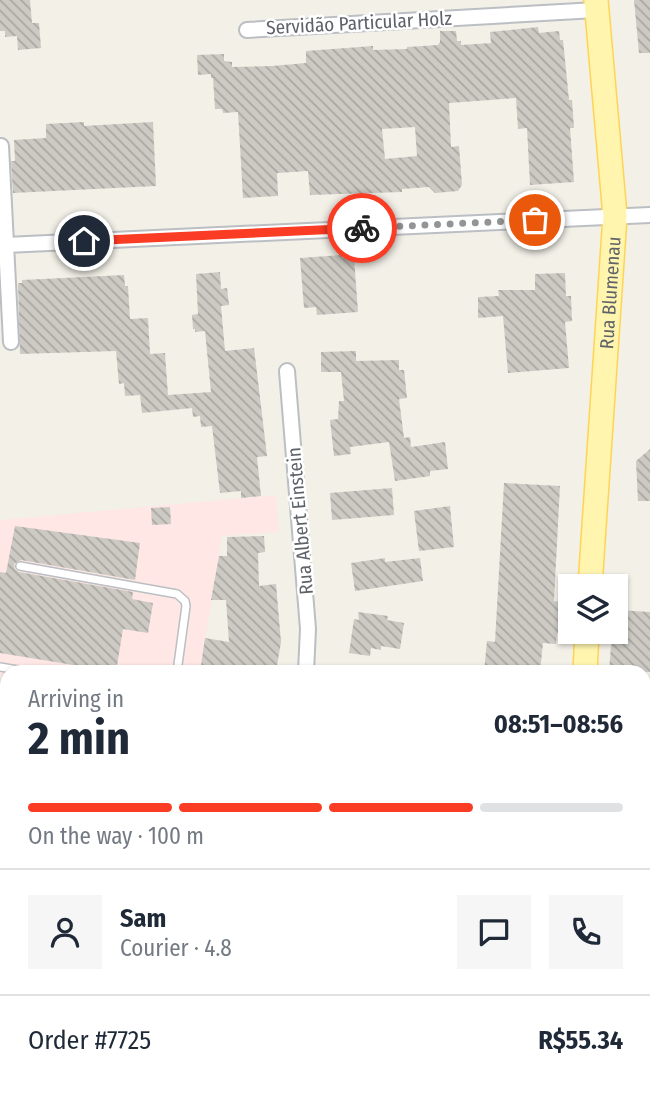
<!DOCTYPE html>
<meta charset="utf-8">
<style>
:root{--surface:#fff;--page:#f6f6f7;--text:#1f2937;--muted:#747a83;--line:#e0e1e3;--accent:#fb3c24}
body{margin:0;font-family:"Fira Sans Condensed",sans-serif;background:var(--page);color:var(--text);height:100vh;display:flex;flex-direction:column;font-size:26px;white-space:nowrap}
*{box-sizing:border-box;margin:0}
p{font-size:23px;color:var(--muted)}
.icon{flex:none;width:38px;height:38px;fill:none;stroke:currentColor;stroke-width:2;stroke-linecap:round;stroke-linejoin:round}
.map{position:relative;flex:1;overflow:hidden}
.side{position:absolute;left:0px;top:665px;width:651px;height:436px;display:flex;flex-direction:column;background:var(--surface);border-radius:21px 21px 0 0;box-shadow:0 2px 5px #0004}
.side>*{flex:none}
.fabs{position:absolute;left:558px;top:574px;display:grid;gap:14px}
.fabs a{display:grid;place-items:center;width:70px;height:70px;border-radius:0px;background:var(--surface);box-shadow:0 2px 5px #0004;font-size:35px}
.pin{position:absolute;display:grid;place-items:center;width:60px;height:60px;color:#fff;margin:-30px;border:4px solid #fff;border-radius:50%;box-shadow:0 2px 7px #0007}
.courier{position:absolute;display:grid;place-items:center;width:70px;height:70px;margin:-35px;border:5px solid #fb3c24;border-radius:50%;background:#fff;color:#222;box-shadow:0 2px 9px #0007}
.overview em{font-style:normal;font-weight:700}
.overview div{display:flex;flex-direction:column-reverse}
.overview{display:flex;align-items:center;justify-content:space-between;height:119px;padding:0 28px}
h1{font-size:46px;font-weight:700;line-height:52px}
.bar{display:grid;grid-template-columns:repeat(4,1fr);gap:10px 7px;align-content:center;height:84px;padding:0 28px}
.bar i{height:9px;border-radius:5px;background:var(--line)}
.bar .on{background:var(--accent)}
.bar p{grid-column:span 4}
.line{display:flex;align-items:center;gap:18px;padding:0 28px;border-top:2px solid var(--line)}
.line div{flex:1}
.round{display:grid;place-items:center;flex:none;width:74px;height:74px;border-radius:0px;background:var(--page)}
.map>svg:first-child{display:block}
</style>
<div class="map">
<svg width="650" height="1100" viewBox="0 0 650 1100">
<defs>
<pattern id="building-back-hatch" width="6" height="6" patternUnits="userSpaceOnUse" patternTransform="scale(1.75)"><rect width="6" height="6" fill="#cdcac4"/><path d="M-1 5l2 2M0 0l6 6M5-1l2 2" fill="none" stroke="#aaa7a3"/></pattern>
</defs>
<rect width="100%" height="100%" fill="#f2f0e7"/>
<path fill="#fee7e4" d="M 276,495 L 279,532 L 222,536 L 200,672 L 7,672 L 7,677 L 0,676 L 0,520 Z"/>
<path fill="url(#building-back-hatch)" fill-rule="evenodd" d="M 0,0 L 30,0 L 32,23 L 39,23 L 41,48 L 18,50 L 17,36 L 5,37 L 5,31 L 0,31 Z
M 634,0 L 650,0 L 650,53 L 639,53 Z
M 538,27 L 539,33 L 559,31 L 560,40 L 563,40 L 569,100 L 572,100 L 574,128 L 570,128 L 574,182 L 530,185 L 527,128 L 518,129 L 516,98 L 449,103 L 451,147 L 459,146 L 462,185 L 458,191 L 435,193 L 429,187 L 402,189 L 402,192 L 310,195 L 308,171 L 277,173 L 278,196 L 243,198 L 238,112 L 223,113 L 222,109 L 215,109 L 213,78 L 211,78 L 211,74 L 198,75 L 197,55 L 224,54 L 224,61 L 232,62 L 232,67 L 272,66 L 306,63 L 306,51 L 373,46 L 373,50 L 407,49 L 407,47 L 438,45 L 440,42 L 440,31 L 456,31 L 457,41 L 461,41 L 461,45 L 491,43 L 490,32 ZM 415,127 L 417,156 L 385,159 L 382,129 Z
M 84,122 L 84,126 L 153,122 L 156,186 L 13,193 L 11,161 L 15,161 L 14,140 L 46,138 L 46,124 Z
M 342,255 L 342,258 L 354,257 L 358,312 L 317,315 L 316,307 L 304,308 L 300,258 Z
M 220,272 L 221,289 L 227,288 L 229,305 L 221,306 L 225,351 L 254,348 L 267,456 L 257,457 L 261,496 L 241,498 L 241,491 L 220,493 L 212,426 L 201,427 L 200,416 L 193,417 L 192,408 L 142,413 L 140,395 L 125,396 L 124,383 L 119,384 L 116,351 L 20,354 L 18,283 L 22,283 L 22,280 L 124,275 L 125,286 L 128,286 L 130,319 L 148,318 L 150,354 L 165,353 L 168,395 L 211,392 L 205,331 L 195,332 L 195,329 L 193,329 L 192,315 L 198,314 L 196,274 Z
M 565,273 L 566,296 L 571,296 L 572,321 L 565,322 L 569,368 L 508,373 L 503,316 L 478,318 L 478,297 L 499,296 L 498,290 L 535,290 L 535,274 Z
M 356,351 L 356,361 L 399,360 L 399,370 L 404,370 L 407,398 L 399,399 L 404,438 L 410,437 L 411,447 L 445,442 L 448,469 L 430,471 L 430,476 L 395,481 L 389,442 L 350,447 L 351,454 L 334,456 L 330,420 L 338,419 L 339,401 L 344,401 L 341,372 L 321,372 L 321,352 Z
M 650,449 L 650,501 L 638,501 L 636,461 Z
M 504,483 L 560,486 L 554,601 L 561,602 L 560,615 L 564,615 L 562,634 L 557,633 L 556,644 L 543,643 L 540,672 L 484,672 L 487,641 L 495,642 Z
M 392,488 L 394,515 L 332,520 L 330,493 Z
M 450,506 L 454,547 L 419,551 L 414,511 Z
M 170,507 L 171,524 L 152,525 L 151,508 Z
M 15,526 L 140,543 L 135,580 L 21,560 L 14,564 L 15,569 L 19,572 L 133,592 L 132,599 L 153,603 L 148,633 L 123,629 L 116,672 L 0,653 L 0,572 L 6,573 Z
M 264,536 L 265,552 L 258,553 L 259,586 L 276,584 L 281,642 L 276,672 L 200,672 L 205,638 L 229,642 L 226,600 L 211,600 L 219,556 L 227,556 L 227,537 Z
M 385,558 L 385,562 L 420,558 L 423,581 L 355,591 L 351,563 Z
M 616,610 L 650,612 L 650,672 L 609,672 L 612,632 L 616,632 Z
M 358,612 L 388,616 L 387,620 L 404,623 L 400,649 L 381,646 L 381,650 L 371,648 L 370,656 L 349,653 L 354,619 L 359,620 Z"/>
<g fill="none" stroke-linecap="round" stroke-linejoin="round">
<g stroke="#bbbfc4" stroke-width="10">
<path id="service" d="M 20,566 L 177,594 L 185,601 L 186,606 L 177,672
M 0,667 L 30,672"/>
</g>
<g stroke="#bbbfc4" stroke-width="18">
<path id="minor" d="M 247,30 L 596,10
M 1,146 L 11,342
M 6,245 L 650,215
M 287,371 L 308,629 L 306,672
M 0,1090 L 7,1090
M 54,1094 L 142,1100"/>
</g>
<g stroke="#bbbfc4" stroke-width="21">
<path id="tertiary" d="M 0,711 L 7,712
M 644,816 L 650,817"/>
</g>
<g stroke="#ffd453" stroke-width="26">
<g id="primary">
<path id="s1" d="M 590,586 L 615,216 L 596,0"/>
<path d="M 585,672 L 587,632"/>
<path d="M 556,1100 L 557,1094"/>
</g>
</g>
<use href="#service" stroke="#fff" stroke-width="7"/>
<use href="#minor" stroke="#fff" stroke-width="14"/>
<use href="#tertiary" stroke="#fff" stroke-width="18"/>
<use href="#primary" stroke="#fff5af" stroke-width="23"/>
</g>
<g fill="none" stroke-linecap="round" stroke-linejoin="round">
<path stroke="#929495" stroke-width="7" stroke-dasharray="0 12.6" d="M 362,228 L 535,220"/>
<path stroke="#fb3c24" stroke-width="9" d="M 84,241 L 362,228"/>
</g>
<g text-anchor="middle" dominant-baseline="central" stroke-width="5" stroke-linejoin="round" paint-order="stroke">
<g font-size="19" fill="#5e6269" stroke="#fff">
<text transform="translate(359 23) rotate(-3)">Servidão Particular Holz</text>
<text stroke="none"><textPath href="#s1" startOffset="294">Rua Blumenau</textPath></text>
<text transform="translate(300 521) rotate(-95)">Rua Albert Einstein</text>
</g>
</g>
</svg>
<div class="fabs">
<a><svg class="icon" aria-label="layers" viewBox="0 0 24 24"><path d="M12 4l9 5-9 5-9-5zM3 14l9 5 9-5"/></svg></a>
</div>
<div class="pin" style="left:535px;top:220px;background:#ea580c"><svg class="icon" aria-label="bag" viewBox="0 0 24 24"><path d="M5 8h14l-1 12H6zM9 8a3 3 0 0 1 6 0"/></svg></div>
<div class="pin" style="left:84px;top:241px;background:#1f2937"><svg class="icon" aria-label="home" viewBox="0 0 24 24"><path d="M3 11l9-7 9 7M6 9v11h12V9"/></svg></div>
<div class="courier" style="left:362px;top:228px"><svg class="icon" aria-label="bike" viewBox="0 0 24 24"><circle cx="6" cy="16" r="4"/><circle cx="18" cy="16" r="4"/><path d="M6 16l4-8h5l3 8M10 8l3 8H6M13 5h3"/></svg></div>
<section class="side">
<div class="overview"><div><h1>2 min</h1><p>Arriving in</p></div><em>08:51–08:56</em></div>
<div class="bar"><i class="on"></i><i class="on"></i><i class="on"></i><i></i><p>On the way · 100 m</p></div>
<div class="line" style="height:126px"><a class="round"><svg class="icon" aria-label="person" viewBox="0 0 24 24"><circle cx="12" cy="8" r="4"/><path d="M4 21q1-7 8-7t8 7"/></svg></a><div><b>Sam</b><p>Courier · 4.8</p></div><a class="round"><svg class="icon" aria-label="chat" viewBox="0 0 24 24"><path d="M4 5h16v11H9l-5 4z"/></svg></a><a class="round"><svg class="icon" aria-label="phone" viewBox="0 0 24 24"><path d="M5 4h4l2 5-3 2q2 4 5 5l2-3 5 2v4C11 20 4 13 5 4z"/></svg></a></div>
<div class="line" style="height:91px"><div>Order #7725</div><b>R$55.34</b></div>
</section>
</div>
